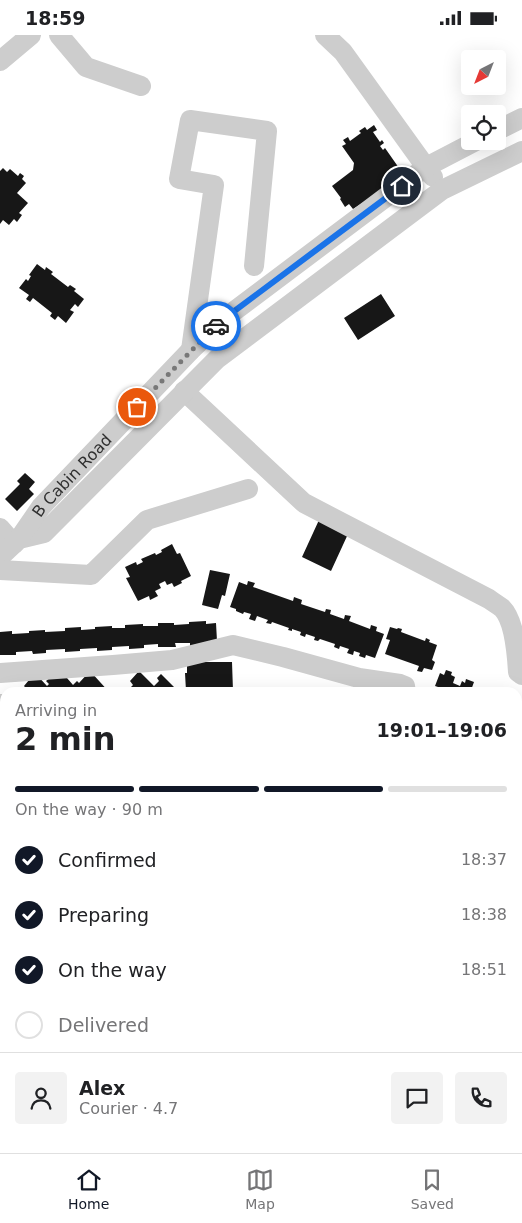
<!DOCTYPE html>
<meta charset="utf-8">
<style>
:root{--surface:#fff;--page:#f2f2f2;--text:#202124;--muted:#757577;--line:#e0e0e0;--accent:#111827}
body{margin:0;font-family:"DejaVu Sans",sans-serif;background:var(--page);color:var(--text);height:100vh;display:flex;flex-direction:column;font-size:19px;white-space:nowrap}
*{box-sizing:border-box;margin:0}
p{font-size:16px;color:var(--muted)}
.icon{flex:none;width:28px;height:28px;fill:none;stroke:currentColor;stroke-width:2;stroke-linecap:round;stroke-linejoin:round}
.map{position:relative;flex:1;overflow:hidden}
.panel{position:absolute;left:0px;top:652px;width:522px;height:466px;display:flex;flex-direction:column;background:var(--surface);border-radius:15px 15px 0 0;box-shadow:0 5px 20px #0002}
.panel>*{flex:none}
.needle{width:32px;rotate:222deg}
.buttons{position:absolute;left:461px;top:15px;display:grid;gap:10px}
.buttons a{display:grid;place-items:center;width:45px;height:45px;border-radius:5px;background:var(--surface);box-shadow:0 5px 20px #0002;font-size:25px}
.pin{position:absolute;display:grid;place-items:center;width:42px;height:42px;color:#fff;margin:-21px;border:2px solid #fff;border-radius:50%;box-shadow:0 1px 5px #0007}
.courier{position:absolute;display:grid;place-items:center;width:50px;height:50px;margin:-25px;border:4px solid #1a73e8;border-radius:50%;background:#fff;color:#222;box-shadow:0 1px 6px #0007}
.headline em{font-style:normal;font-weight:600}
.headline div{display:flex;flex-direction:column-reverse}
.headline{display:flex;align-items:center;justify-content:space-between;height:85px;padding:0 15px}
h1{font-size:32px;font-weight:600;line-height:38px}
.bar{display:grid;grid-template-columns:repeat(4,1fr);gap:8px 5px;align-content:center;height:60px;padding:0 15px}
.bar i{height:6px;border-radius:4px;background:var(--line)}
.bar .active{background:var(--accent)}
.bar p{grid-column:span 4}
.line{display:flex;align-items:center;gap:12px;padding:0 15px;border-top:1px solid var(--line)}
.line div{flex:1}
.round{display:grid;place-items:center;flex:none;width:52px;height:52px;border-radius:5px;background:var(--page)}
ol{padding:0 15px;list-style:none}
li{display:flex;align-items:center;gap:15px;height:55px}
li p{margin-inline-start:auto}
li .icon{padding:5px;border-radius:50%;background:var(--accent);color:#fff;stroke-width:4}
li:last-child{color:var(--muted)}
li i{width:28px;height:28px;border:2px solid var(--line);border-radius:50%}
.status{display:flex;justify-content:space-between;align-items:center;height:35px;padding:0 25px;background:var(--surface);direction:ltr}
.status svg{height:14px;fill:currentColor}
.menu{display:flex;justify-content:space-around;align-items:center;height:70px;border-top:1px solid var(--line);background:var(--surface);font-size:14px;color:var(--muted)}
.menu a{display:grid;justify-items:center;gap:2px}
.menu .active{color:var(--accent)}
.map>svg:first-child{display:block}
</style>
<div class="status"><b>18:59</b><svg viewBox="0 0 49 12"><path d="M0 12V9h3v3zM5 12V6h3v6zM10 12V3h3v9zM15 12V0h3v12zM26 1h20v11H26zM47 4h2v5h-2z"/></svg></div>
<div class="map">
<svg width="522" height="1118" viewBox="0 0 522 1118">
<rect width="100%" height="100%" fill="#fff"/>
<path fill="#171717" d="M 374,90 L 377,95 L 373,97 L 380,107 L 382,105 L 384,108 L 380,111 L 383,115 L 385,113 L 399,133 L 386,141 L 392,149 L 353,174 L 349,169 L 345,172 L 340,164 L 341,163 L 332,151 L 353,135 L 354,128 L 342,111 L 346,109 L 343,105 L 348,102 L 350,106 L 361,98 L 359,96 L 365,92 L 367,95 Z
M 3,133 L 7,137 L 10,134 L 18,141 L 20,138 L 24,141 L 22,144 L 26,148 L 17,158 L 28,168 L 19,178 L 22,180 L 17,187 L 14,184 L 9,190 L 3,185 L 0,189 L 0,136 Z
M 37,229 L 45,235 L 46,232 L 53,237 L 51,239 L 68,252 L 70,250 L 76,254 L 74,256 L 84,264 L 78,272 L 75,269 L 70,275 L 74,277 L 66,288 L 58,281 L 55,285 L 50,281 L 52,278 L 33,263 L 30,267 L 26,264 L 29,260 L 19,253 L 26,244 L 28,246 L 31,241 L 29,240 Z
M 381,259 L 395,281 L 358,305 L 344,283 Z
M 25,438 L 35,447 L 29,454 L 34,459 L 17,476 L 5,464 L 20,449 L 17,446 Z
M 319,485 L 348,499 L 331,536 L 302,522 Z
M 172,509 L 177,519 L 180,518 L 191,541 L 181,546 L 182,548 L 174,552 L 172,548 L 167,550 L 165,546 L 159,549 L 161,553 L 155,556 L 158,561 L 150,565 L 149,561 L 138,566 L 126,543 L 130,542 L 125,532 L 136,527 L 137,530 L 143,527 L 141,524 L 155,518 L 156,520 L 162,517 L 161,515 Z
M 210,535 L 230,539 L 225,561 L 222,560 L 218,574 L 202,570 Z
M 248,546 L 255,548 L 253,552 L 293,566 L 294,562 L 302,565 L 301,569 L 325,577 L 326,574 L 331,575 L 330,579 L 344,584 L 345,580 L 351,581 L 349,586 L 370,594 L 371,590 L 377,592 L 376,596 L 384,599 L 375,623 L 366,620 L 365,623 L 359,621 L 360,618 L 354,616 L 353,620 L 347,618 L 349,614 L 340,611 L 339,614 L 334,612 L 335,609 L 320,604 L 318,606 L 314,605 L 315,602 L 306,599 L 305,602 L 300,600 L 301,597 L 292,594 L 292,596 L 288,595 L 289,593 L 272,587 L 271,589 L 266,588 L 268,585 L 257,581 L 255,586 L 249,584 L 251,579 L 244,577 L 243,579 L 236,576 L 236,574 L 230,572 L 239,547 L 247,550 Z
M 206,586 L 206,589 L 216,588 L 217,606 L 190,612 L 190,608 L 175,608 L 176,612 L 158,612 L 158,609 L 144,610 L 144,613 L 129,614 L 129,611 L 112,612 L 112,615 L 97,616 L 97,613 L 80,614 L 80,616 L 65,617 L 65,614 L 46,615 L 46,618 L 33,619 L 32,616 L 16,617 L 16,620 L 0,620 L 0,597 L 12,596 L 12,599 L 29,598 L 29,596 L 45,595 L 45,597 L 65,596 L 65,593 L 81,592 L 81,595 L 95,594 L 95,592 L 112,591 L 112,593 L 125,593 L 125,590 L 143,589 L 143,591 L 158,591 L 158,588 L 174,588 L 174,590 L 189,589 L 189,587 Z
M 390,592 L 397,594 L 398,593 L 402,594 L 401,597 L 425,606 L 426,603 L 430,605 L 429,607 L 437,610 L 432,625 L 435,627 L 432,635 L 424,633 L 422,637 L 417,636 L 419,631 L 385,619 L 390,605 L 386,604 Z
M 187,627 L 232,627 L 233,656 L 186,656 L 185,638 L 187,638 Z
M 446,635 L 452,637 L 451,640 L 455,642 L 453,648 L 460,651 L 462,646 L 465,648 L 466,644 L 474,647 L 470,658 L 439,658 L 441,653 L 435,651 L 440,638 L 444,640 Z
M 61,636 L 73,650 L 77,646 L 79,648 L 90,636 L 110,658 L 85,658 L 83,654 L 79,658 L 30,658 L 24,651 L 29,645 L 34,637 L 47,651 L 49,649 L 46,646 L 51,642 Z
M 139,636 L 154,651 L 159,646 L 157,643 L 161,639 L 180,658 L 164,658 L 162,656 L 160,658 L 141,658 L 140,656 L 137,658 L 131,652 L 133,650 L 130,646 Z
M 0,688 L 5,689 L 5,717 L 0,716 Z
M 0,834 L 3,837 L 5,835 L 5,855 L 0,850 L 3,848 L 0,845 Z
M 0,1094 L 5,1096 L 5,1114 L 29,1114 L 26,1118 L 9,1118 L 0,1113 Z
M 162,1114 L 183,1114 L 187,1116 L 186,1118 L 159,1118 Z
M 233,1114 L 246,1114 L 253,1118 L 231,1118 Z
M 281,1114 L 339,1114 L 342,1116 L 340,1118 L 332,1117 L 281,1118 L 279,1116 Z"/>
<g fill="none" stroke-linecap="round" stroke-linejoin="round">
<g stroke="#cdcdcd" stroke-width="20">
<path d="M 59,0 L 86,32 L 141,51"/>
<path d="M 325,0 L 343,17 L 433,142"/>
<path d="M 0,26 L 31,0"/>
<path d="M 498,95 L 522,83"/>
<path d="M 191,315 L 214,150 L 179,144 L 190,85 L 267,96 L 254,231"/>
<path d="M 184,356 L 304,468 L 489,564 C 493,567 498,570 502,573 C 515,586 517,620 518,637 L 522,640"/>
<path d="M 0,493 L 14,509"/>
<path d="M 19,504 L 44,498 L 217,324 L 442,155 L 522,116"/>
<path id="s1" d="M 0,522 L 19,504 L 41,472 L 191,315 L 225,283 L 426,132 L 476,106"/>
<path d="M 0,535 L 91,540 L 147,485 L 248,454"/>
<path d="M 0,638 L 113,630 L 172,625 L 233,610 L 283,622 L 359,643 L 400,649 L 405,651 L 406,658"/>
<path d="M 0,669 L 5,669"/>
<path d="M 0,789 L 5,789"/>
<path d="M 518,821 L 522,825"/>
<path d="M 518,864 L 522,859"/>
</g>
</g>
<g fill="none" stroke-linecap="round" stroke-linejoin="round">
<path stroke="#787878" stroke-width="5" stroke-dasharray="0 9" d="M 137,372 L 192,315 L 216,291"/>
<path stroke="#1a73e8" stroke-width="6" d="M 216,291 L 225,283 L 402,151"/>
</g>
<g text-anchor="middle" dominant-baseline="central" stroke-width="5" stroke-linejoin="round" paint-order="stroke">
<g font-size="16" fill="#303030" stroke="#fff">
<text stroke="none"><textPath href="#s1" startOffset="109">B Cabin Road</textPath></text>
</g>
</g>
</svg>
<div class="buttons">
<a><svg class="needle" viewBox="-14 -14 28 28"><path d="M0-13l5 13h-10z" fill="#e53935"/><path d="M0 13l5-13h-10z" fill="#757577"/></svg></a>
<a><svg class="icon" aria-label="locate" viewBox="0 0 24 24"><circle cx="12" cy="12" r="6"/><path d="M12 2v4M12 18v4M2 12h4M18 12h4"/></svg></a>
</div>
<div class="pin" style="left:137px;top:372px;background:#ea580c"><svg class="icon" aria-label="bag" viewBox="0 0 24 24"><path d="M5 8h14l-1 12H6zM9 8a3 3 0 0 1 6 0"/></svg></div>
<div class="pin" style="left:402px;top:151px;background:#1f2937"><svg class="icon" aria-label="home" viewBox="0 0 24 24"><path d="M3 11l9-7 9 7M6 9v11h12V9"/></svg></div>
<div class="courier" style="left:216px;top:291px"><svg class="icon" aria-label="car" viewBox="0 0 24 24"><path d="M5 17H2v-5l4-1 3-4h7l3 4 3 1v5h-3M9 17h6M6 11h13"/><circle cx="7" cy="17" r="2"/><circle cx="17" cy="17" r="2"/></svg></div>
<section class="panel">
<div class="headline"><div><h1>2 min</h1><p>Arriving in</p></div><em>19:01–19:06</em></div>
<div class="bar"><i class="active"></i><i class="active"></i><i class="active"></i><i></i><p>On the way · 90 m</p></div>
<ol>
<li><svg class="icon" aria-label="check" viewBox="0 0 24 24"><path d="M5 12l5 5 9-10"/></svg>Confirmed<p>18:37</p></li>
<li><svg class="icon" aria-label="check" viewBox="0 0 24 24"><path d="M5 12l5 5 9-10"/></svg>Preparing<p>18:38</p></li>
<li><svg class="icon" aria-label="check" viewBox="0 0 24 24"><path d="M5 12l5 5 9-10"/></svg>On the way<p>18:51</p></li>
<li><i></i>Delivered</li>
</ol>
<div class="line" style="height:90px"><a class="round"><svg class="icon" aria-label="person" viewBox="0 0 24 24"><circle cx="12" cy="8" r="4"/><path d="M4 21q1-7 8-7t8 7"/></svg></a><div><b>Alex</b><p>Courier · 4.7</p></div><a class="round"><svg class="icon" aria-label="chat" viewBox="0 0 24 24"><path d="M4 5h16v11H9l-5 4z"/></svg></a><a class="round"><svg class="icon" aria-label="phone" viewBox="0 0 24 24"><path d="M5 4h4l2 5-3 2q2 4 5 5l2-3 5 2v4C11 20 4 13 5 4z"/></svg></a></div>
</section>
</div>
<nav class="menu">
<a class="active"><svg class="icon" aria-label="home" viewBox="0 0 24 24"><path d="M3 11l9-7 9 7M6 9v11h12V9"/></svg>Home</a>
<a><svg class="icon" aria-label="map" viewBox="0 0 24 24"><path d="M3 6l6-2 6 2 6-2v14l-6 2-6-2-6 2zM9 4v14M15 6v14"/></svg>Map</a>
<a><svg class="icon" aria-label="saved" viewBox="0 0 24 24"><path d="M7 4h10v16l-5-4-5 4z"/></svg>Saved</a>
</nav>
